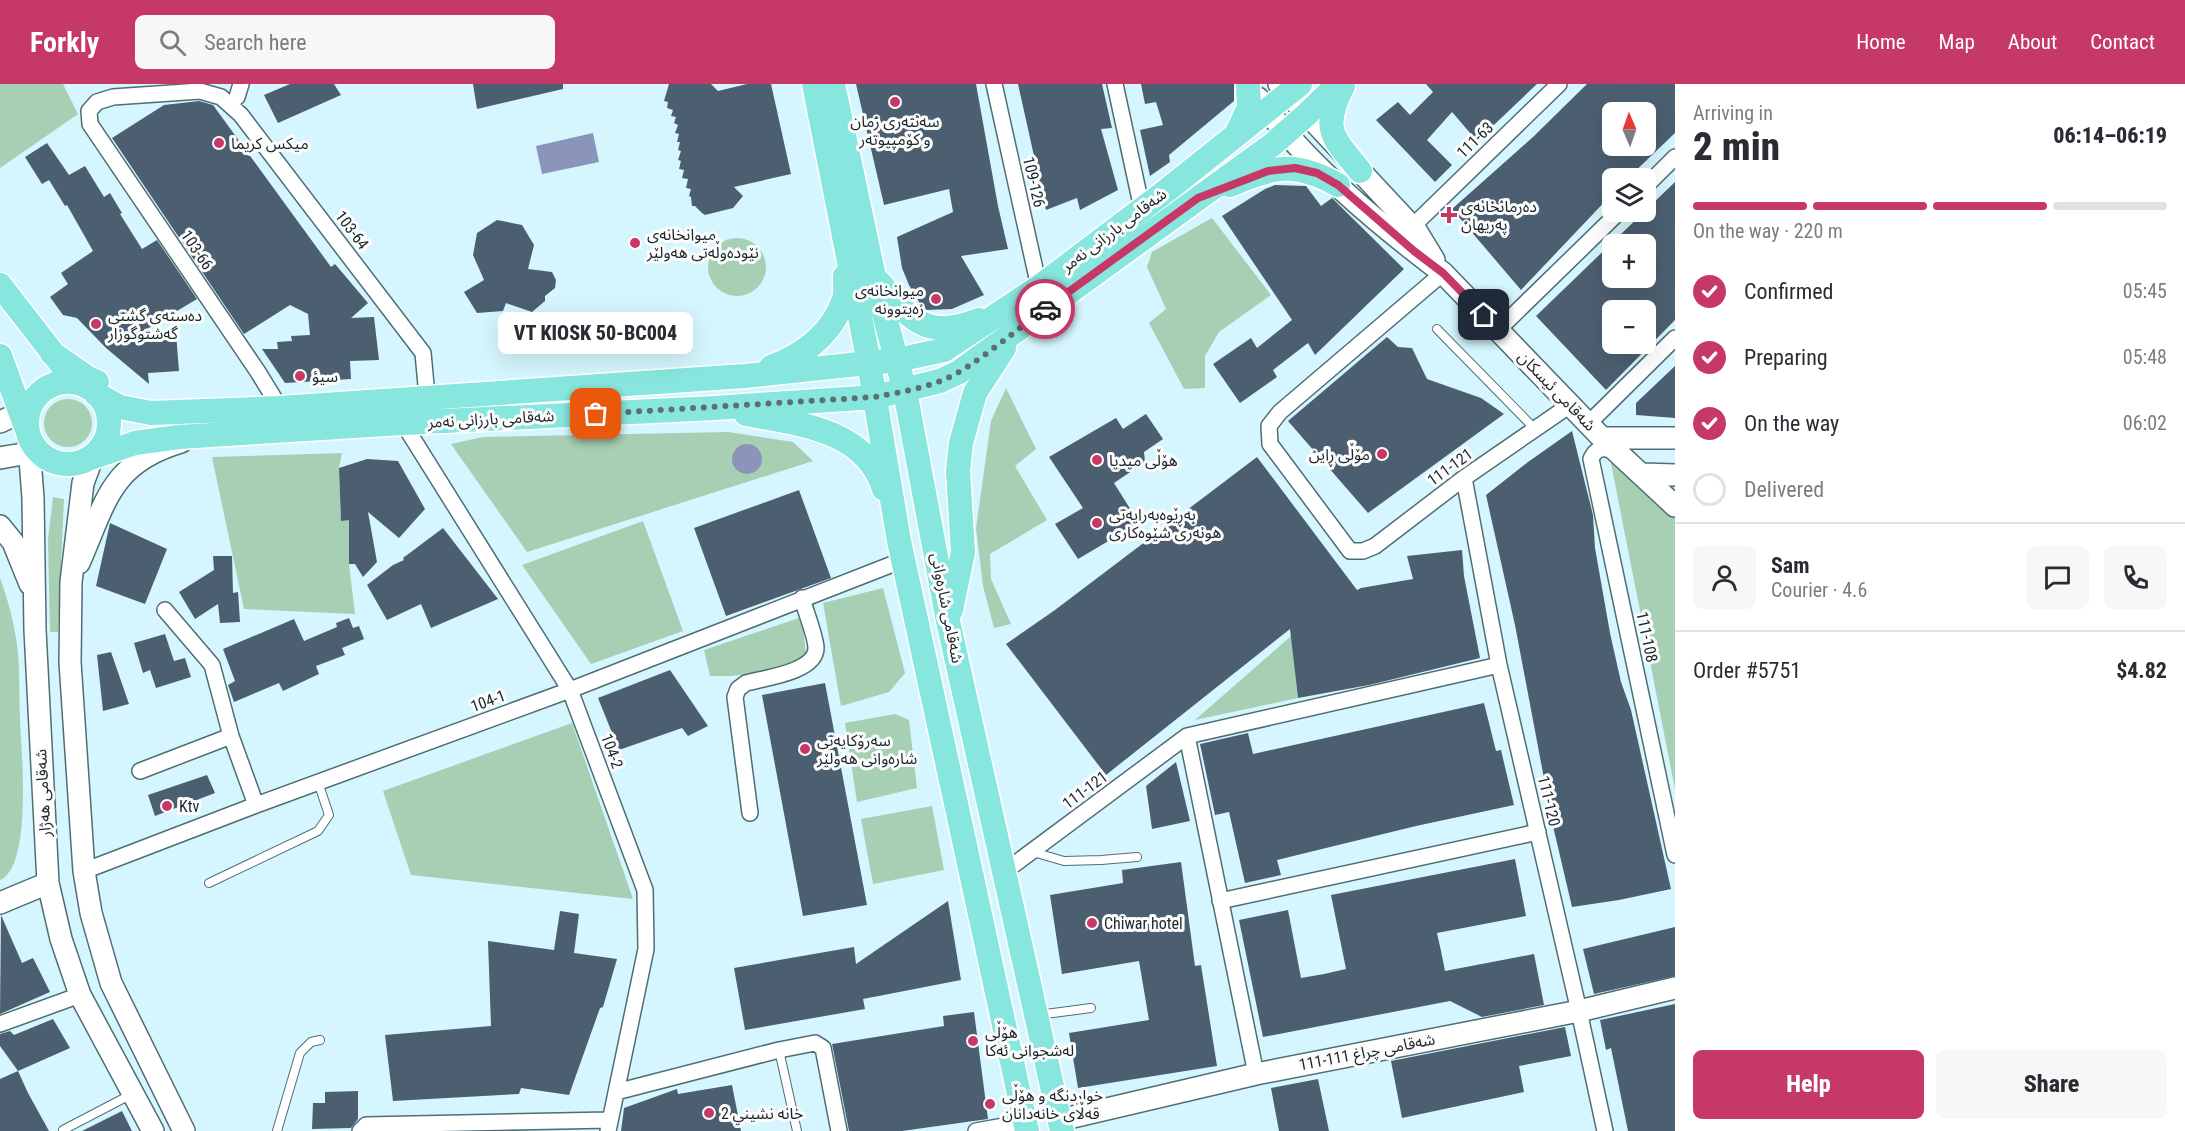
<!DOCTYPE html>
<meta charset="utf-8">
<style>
:root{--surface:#fff;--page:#f7f7f7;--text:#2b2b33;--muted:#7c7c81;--line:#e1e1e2;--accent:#c63867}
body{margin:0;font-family:"Roboto Condensed","Noto Sans Arabic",sans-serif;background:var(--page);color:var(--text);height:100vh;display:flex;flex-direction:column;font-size:22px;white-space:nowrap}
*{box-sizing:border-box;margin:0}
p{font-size:20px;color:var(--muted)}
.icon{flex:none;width:33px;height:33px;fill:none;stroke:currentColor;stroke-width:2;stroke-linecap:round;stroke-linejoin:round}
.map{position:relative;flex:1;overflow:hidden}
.side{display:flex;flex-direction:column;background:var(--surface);width:510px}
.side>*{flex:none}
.needle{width:39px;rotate:358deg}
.buttons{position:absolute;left:1602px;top:18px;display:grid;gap:12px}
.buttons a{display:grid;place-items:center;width:54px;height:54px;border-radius:9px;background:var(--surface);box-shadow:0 6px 24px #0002;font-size:30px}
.pin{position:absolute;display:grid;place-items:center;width:51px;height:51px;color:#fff;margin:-26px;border-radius:12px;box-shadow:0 3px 9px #0006}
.courier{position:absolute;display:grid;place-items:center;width:60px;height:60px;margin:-30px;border:4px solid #c63867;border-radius:50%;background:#fff;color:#222;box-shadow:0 2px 8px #0007}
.bubble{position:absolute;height:42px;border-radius:9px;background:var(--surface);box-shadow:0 6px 24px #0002;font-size:20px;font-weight:800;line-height:42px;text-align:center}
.summary em{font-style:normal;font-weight:800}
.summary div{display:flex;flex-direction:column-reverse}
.summary{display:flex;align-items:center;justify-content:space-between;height:102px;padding:0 18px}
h1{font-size:39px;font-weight:800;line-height:45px}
.bar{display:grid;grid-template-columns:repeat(4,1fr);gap:9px 6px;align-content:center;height:72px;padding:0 18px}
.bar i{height:8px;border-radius:4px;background:var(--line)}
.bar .active{background:var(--accent)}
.bar p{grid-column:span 4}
.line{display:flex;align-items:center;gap:15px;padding:0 18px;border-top:2px solid var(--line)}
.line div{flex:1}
.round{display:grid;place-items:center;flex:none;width:63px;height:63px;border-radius:9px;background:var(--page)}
ol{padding:0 18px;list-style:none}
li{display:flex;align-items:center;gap:18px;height:66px}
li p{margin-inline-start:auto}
li .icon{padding:6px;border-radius:50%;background:var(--accent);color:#fff;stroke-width:4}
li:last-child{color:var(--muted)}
li i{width:33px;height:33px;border:3px solid var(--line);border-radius:50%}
.cta{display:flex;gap:12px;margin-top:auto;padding:12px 18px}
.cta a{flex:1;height:69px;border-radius:9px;background:var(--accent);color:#fff;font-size:24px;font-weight:800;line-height:69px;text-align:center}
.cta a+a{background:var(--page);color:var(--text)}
header{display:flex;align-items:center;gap:36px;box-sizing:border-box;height:84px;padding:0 30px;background:var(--accent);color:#fff}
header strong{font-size:28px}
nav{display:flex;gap:33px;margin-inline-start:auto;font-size:21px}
.search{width:420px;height:54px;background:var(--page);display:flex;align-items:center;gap:15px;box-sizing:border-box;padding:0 21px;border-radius:9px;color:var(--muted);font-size:22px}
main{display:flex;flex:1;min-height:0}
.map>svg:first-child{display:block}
</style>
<header>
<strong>Forkly</strong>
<div class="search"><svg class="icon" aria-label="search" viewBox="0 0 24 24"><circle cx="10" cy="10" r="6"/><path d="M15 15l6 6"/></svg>Search here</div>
<nav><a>Home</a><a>Map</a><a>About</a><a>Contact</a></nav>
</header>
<main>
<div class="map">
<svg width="1675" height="1047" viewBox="0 0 1675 1047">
<rect width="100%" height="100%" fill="#d5f6fe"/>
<path fill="#a6cfb3" d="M 0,0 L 63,0 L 78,30 L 0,84 Z
M 1212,134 L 1271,211 L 1219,248 L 1205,272 L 1205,304 L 1184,305 L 1149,239 L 1166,225 L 1147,183 L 1152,168 Z
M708 183a29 29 0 1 1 58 0a29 29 0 1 1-58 0Z
M 1006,304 L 1036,365 L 1015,382 L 1047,436 L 990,470 L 991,495 L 1011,540 L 994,544 L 983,502 L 976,444 L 991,337 Z
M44 339a24 24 0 1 1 48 0a24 24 0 1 1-48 0Z
M 728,348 L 793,358 L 813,377 L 527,468 L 451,360 L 483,353 Z
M 342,369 L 339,384 L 341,436 L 349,436 L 349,480 L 355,530 L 244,525 L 212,373 Z
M 1609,369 L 1675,434 L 1675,705 Z
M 53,413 L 64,415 L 58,548 L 50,548 L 48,456 Z
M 643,437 L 683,547 L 591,580 L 522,481 Z
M 0,494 C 8,515 14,539 17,561 C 20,585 19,610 20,634 C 21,665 33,782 0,796 Z
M 883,504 L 905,589 L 889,608 L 841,622 L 823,519 Z
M 802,533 L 806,572 C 778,588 742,593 710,592 L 704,566 Z
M 1291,552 L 1298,614 L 1195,636 Z
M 895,630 L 909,636 L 917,704 L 857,718 L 845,639 Z
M 572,639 L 633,815 L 411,791 L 383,707 Z
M 932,722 L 944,786 L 873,800 L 861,735 Z"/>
<path fill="#8b94bb" d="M 593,49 L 599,78 L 542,90 L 536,62 Z
M732 375a15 15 0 1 1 30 0a15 15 0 1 1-30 0Z"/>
<path fill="#4c5f70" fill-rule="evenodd" d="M 290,0 L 334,0 L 341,11 L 278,39 L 264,11 Z
M 473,0 L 563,0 L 563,5 L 477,25 Z
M 669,0 L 711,0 L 718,7 L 747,0 L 771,0 L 791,90 L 734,103 L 743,112 L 733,124 L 705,131 L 702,129 L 695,122 L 692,122 L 691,113 L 689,112 L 691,105 L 686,104 L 688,95 L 682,94 L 684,86 L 679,85 L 681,77 L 678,76 L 681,67 L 678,66 L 680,58 L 677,58 L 679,50 L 675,49 L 678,41 L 674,39 L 676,33 L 671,32 L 673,26 L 667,24 L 668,18 L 664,17 Z
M 856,0 L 976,0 L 998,122 L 1008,165 L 961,172 L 984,211 L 952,225 L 927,226 L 922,223 L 909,201 L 902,184 L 897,153 L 953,128 L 949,105 L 884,121 Z
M 1018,0 L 1102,0 L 1112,44 L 1101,45 L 1118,106 L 1080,126 L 1077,114 L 1046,126 Z
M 1141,0 L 1234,0 L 1234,17 L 1169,71 L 1170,78 L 1150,92 L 1140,46 L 1163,41 L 1156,18 L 1145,20 Z
M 1426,0 L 1537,0 L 1477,57 L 1452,28 L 1427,56 L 1452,81 L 1435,98 L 1376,36 L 1398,18 L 1410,31 L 1433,8 Z
M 1587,0 L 1675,0 L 1675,49 L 1628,94 L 1612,94 L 1612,110 L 1521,206 L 1452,125 L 1533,53 ZM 1612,28 L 1646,28 L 1646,62 L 1612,62 Z
M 199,17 L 213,21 L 331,183 L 335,180 L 368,219 L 351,234 L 374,233 L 379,276 L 350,277 L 351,295 L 285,299 L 262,265 L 278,265 L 277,258 L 292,257 L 291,252 L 310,251 L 308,230 L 290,221 L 244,250 L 112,54 L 164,21 Z
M 47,59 L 69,91 L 85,82 L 104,113 L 110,109 L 122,129 L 120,130 L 142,165 L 157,156 L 197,215 L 137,251 L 176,249 L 179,287 L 148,289 L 149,300 L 106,264 L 77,234 L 63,231 L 50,213 L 68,200 L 61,189 L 93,167 L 67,121 L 65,122 L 49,96 L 42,100 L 25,73 Z
M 1675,98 L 1675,236 L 1606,306 L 1536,232 ZM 1612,160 L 1646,160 L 1646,194 L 1612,194 ZM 1612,226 L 1646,226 L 1646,260 L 1612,260 Z
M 1275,101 L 1306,102 L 1321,122 L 1332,114 L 1404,185 L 1315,271 L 1308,259 L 1273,286 L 1277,293 L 1240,319 L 1213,280 L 1251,254 L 1257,264 L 1292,236 L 1222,132 L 1265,105 Z
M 497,136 L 522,141 L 534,161 L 528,185 L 552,188 L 556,196 L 555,204 L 545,212 L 545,217 L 532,228 L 506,219 L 503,227 L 477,229 L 464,208 L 484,196 L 473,171 L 477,149 Z
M 1387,253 L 1398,263 L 1412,264 L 1427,295 L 1481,314 L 1504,330 L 1368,429 L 1288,337 Z
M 1675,282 L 1675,334 L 1636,331 L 1636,319 Z
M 1146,330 L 1163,355 L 1144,368 L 1145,378 L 1114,399 L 1139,439 L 1078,475 L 1055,440 L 1083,424 L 1049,373 L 1116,334 L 1123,345 Z
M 1572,347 L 1593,431 L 1595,464 L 1610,549 L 1621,598 L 1631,626 L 1671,805 L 1619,816 L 1572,823 L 1553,742 L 1515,541 L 1486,411 L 1528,378 Z
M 1257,373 L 1357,506 L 1361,504 L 1413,495 L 1407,472 L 1462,466 L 1464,492 L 1480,574 L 1369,601 L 1298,614 L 1290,545 L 1106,691 L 1006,560 L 1055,526 Z
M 367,375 L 398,377 L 425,425 L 399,454 L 368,428 L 377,478 L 363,493 L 355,480 L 349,480 L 349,436 L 341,437 L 339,384 Z
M 799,406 L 831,494 L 726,532 L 694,444 Z
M 110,439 L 167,465 L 145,520 L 96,502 Z
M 443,444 L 498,515 L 431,544 L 421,520 L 387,536 L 367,501 L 393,481 L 404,476 L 403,474 Z
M 213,472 L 232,472 L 233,509 L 238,508 L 240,538 L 220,539 L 218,520 L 195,535 L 179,508 L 214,486 Z
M 349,534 L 353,544 L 359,542 L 364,555 L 342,564 L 345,571 L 316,582 L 319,590 L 283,607 L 279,599 L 234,618 L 228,601 L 235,597 L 223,565 L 294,535 L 304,557 L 337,543 L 336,539 Z
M 165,550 L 174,577 L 185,574 L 191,593 L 156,604 L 150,586 L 143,589 L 134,559 Z
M 111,568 L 129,620 L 103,627 L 97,571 Z
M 670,586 L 708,642 L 688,652 L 682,644 L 619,666 L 598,614 Z
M 825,599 L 867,821 L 803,832 L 762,611 Z
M 1484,619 L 1496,667 L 1501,666 L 1514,721 L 1416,742 L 1277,776 L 1281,791 L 1245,799 L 1229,728 L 1215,731 L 1200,660 L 1248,649 L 1253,670 Z
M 1176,678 L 1190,737 L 1152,745 L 1146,702 Z
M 207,691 L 215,709 L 155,732 L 148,711 Z
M 1515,775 L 1526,832 L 1437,849 L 1441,867 L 1445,887 L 1534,870 L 1544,921 L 1482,933 L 1450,917 L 1263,953 L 1239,836 L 1288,826 L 1301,894 L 1324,890 L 1346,885 L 1331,811 Z
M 1181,778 L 1195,882 L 1201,881 L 1217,982 L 1078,1004 L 1069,949 L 1149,936 L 1139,877 L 1062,890 L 1050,811 L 1123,799 L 1122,786 Z
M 948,817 L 961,896 L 863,915 L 865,925 L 745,946 L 734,884 L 854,863 L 856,880 Z
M 560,827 L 579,830 L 574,869 L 617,875 L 603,923 L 600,924 L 569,1011 L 521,1004 L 519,1010 L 393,1017 L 385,951 L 491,942 L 488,857 L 554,866 Z
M 1,831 L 22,879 L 33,874 L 50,908 L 0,930 Z
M 1675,843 L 1675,892 L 1594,910 L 1583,865 Z
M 1675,920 L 1675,1047 L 1628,1047 L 1611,964 L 1606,966 L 1600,936 Z
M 974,928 L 988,1035 L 902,1047 L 849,1047 L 832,960 L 944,942 L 943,932 Z
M 53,935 L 70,964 L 18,987 L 0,962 L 0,950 L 10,947 L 14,951 Z
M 1565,943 L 1571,972 L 1519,982 L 1524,1008 L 1402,1034 L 1391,977 Z
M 18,987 L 28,1009 L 49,1047 L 0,1047 L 0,995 Z
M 1318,995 L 1329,1047 L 1279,1047 L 1271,1004 Z
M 732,1001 L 741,1047 L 621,1047 L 624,1024 L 677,1005 L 678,1010 Z
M 358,1007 L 358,1035 L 351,1044 L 312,1045 L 313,1019 L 325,1019 L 325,1008 Z
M 122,1027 L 132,1047 L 82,1047 Z"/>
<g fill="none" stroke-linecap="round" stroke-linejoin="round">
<g stroke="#506d74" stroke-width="10">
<path id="lane" d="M 1437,245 L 1535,345
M 1033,768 L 1064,777 L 1101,776 L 1137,773
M 209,799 L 318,747 L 329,731 L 318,698
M 1038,931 L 1091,924
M 779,966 L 797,1047
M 63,1046 L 132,1010
M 277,1047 L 300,969 L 311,958 L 320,956"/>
</g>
<g stroke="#506d74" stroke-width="18">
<path id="street" d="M 994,0 L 1039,203
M 1115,0 L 1142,125
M 237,13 L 241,0
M 1646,102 L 1675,73
M 1416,139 L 1559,0
M 1443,189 L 1280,328 L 1269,342 L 1270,360 L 1350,467 L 1363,467 L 1375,462 L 1464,394 L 1570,321
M 1498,246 L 1619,128
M 280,324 L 258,288 L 90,40 L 89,27 L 97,18 L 113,13 L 200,7 L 221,13 L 241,31 L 423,269 L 427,312
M 403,339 L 570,606 L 645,806 L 646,865 L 608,1047
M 1588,340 L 1675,254
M 1618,369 C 1607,364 1597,361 1591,375 L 1675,771
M 1464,394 L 1499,581 L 1579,927 L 1605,1047
M 165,526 L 212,581 L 231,652 L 256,721
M 1187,652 L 1256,990
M 140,687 L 231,652
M 750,729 L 735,613 L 738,605 L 746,599 C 764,594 816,588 816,564 C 816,553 805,526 802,514
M 84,787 L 256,721 L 570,606 L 903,476
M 1004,788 L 1187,652 L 1499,581
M 1220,817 L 1538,748
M 0,940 L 80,911
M 616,1008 L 779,966 L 815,959 L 823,964 L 839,1047
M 360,1047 L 366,1041 L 610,1036
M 976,1047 L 1025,1038"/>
</g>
<g stroke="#506d74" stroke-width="24">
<path id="secondary" d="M 1279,0 L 1417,148 L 1434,176
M 1258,14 C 1306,80 1378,140 1443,189 L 1602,354 L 1675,422
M 0,338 L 15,331 L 39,310
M 28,349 L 33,414 L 35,546 L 48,799 L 61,855 L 80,911 L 153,1047
M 1602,354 L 1675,354
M 100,364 L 92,375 L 83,399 L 71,498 L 70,578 L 84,787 L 91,829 L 111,899 L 184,1047
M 0,374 L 23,370 L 50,376
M 1643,390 L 1675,391
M 0,442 L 13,458 L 30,500
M 79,479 C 106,418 110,379 181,358
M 0,819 L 48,799
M 1060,1036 L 1256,990 L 1579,927 L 1675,904"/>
</g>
<g stroke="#fff" stroke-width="27">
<path id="primary" d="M 814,0 L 869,279 L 899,457 L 1027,1047
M 833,0 L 874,193 L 905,307 L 948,537 L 1062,1047
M 1343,2 C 1321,46 1332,52 1360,87
M 1237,49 L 1249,23 L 1248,0
M 1230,101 C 1274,82 1295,77 1338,101
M 880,199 C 911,237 928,256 979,236
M 0,201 L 62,281
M 52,269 L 88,294 L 97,298
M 0,272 L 26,343
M 771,283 C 804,271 832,250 844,215 C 846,209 845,199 845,192
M27 339a41 41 0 1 1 82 0a41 41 0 1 1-82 0Z
M 96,310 L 120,323 L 151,329 L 280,324 L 745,292 L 897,276 L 944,266 L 1039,203 L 1166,107 L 1300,0
M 746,330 C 798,340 866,345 884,405
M 85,376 L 135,359 L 179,353 L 403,339 L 715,324 L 875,313 L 940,297 L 959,288 L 1272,61 L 1306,31 L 1338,0
M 951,526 L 963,468 L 958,387 L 961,359 L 975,309 L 1004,264"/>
</g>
<use href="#lane" stroke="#fff" stroke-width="8"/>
<use href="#street" stroke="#fff" stroke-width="15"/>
<use href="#secondary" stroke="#fff" stroke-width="21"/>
<use href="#primary" stroke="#87e6dd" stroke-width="24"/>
</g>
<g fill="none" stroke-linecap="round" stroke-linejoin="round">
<path stroke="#5b6f74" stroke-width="6" stroke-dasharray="0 10.8" d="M 596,330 L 875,313 C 902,308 934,303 959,288 C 989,270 1016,246 1045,225"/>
<path stroke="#c63867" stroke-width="8" d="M 1045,225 L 1198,114 L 1268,87 L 1295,84 L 1317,89 L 1338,101 L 1414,167 L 1443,189 L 1484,231"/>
</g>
<g fill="#c63867" stroke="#fcfcfc" stroke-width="2">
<circle cx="895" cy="18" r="6"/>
<circle cx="219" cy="59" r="6"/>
<path d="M1446 122h6v6h6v6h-6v6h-6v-6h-6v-6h6z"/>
<circle cx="635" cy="159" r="6"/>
<circle cx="936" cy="215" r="6"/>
<circle cx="96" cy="240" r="6"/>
<circle cx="300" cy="292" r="6"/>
<circle cx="1382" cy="370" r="6"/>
<circle cx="1097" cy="376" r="6"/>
<circle cx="1097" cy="439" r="6"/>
<circle cx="805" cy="665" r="6"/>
<circle cx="167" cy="722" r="6"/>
<circle cx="1092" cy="839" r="6"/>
<circle cx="973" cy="957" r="6"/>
<circle cx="990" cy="1020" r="6"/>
<circle cx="709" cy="1029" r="6"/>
</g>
<g text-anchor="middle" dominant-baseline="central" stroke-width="6" stroke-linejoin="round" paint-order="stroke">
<g font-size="16" fill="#1a2629" stroke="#fcfcfc" text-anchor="start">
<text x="895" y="37" text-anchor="middle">سەنتەری زمان<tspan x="895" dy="18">و کۆمپیوتەر</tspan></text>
<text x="231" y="59">ميكس كريما</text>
<text x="1461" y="122">دەرمانخانەی<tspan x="1461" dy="18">پەریهان</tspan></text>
<text x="647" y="150">میوانخانەی<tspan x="647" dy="18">نێودەوڵەتی هەولێر</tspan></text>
<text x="924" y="206" text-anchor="end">میوانخانەی<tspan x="924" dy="18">زەیتوونە</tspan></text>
<text x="108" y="231">ده‌سته‌ی گشتی<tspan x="108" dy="18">گه‌شتوگوزار</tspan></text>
<text x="312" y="292">سيؤ</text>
<text x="1370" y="370" text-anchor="end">مۆڵی ڕاین</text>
<text x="1109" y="376">هۆڵی میدیا</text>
<text x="1109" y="430">بەڕێوەبەرایەتی<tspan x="1109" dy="18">هونەری شێوەکاری</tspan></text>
<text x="817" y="656">سەرۆکایەتی<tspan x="817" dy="18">شارەوانی هەولێر</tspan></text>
<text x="179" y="722">Ktv</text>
<text x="1104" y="839">Chiwar hotel</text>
<text x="985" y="948">هۆڵی<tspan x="985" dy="18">لەشجوانی ئەکا</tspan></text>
<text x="1002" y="1011">خواردنگە و هۆڵی<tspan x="1002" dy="18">قەڵای خانەدانان</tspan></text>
<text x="721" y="1029">خانه نشيني 2</text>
</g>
<g font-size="16" fill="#1a2629" stroke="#fcfcfc">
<text transform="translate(1475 56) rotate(-44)">111-63</text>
<text transform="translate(1034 98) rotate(77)">109-126</text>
<text transform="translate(352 146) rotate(53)">103-64</text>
<text transform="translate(1114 146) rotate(-37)">شەقامی بارزانی نەمر</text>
<text transform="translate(197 166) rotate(56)">103-66</text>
<text transform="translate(1557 307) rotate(46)">شەقامی ئیسکان</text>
<text transform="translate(491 335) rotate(-3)">شەقامی بارزانی نەمر</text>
<text transform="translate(1450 383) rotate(-36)">111-121</text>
<text transform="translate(947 524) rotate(79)">شەقامی شارەوانی</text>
<text transform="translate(1647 553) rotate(78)">111-108</text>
<text transform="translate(488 617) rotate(-20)">104-1</text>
<text transform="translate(612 667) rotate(70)">104-2</text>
<text transform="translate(1085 706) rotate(-37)">111-121</text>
<text transform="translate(43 709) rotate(-93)">شەقامی هەژار</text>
<text transform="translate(1549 717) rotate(77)">111-120</text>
<text transform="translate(1367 968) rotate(-11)">شەقامی چراغ 111-111</text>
</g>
</g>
</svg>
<div class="buttons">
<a><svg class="needle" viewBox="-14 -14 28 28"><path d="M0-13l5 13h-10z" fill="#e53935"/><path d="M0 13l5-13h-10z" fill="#7c7c81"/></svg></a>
<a><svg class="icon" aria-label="layers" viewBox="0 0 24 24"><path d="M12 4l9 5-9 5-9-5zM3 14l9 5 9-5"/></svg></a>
<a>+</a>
<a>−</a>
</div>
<div class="pin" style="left:596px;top:330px;background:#ea580c"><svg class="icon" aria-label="bag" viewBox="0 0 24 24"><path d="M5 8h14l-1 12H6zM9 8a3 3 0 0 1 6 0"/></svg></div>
<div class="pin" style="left:1484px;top:231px;background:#1f2937"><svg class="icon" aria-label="home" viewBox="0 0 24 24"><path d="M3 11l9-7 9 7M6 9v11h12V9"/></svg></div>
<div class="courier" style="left:1045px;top:225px"><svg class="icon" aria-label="car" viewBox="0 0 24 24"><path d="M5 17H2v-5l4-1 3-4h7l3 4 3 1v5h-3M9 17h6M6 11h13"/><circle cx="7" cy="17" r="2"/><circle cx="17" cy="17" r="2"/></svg></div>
<div class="bubble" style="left:498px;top:228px;width:195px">VT KIOSK 50-BC004</div>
</div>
<section class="side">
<div class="summary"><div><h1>2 min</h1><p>Arriving in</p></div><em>06:14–06:19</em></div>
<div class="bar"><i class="active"></i><i class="active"></i><i class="active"></i><i></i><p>On the way · 220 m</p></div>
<ol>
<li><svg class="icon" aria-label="check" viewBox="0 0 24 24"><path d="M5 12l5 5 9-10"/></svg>Confirmed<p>05:45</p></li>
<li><svg class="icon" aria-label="check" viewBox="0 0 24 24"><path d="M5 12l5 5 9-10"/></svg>Preparing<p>05:48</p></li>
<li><svg class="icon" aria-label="check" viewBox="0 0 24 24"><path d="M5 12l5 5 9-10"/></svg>On the way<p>06:02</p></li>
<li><i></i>Delivered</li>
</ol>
<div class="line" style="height:108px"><a class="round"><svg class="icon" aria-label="person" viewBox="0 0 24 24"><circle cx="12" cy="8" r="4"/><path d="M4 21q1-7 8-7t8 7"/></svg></a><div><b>Sam</b><p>Courier · 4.6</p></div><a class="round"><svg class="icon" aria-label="chat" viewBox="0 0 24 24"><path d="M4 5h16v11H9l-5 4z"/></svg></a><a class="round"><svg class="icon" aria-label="phone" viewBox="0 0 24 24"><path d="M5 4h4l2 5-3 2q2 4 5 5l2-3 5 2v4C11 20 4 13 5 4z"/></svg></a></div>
<div class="line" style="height:78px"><div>Order #5751</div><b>$4.82</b></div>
<div class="cta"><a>Help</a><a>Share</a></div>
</section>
</main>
